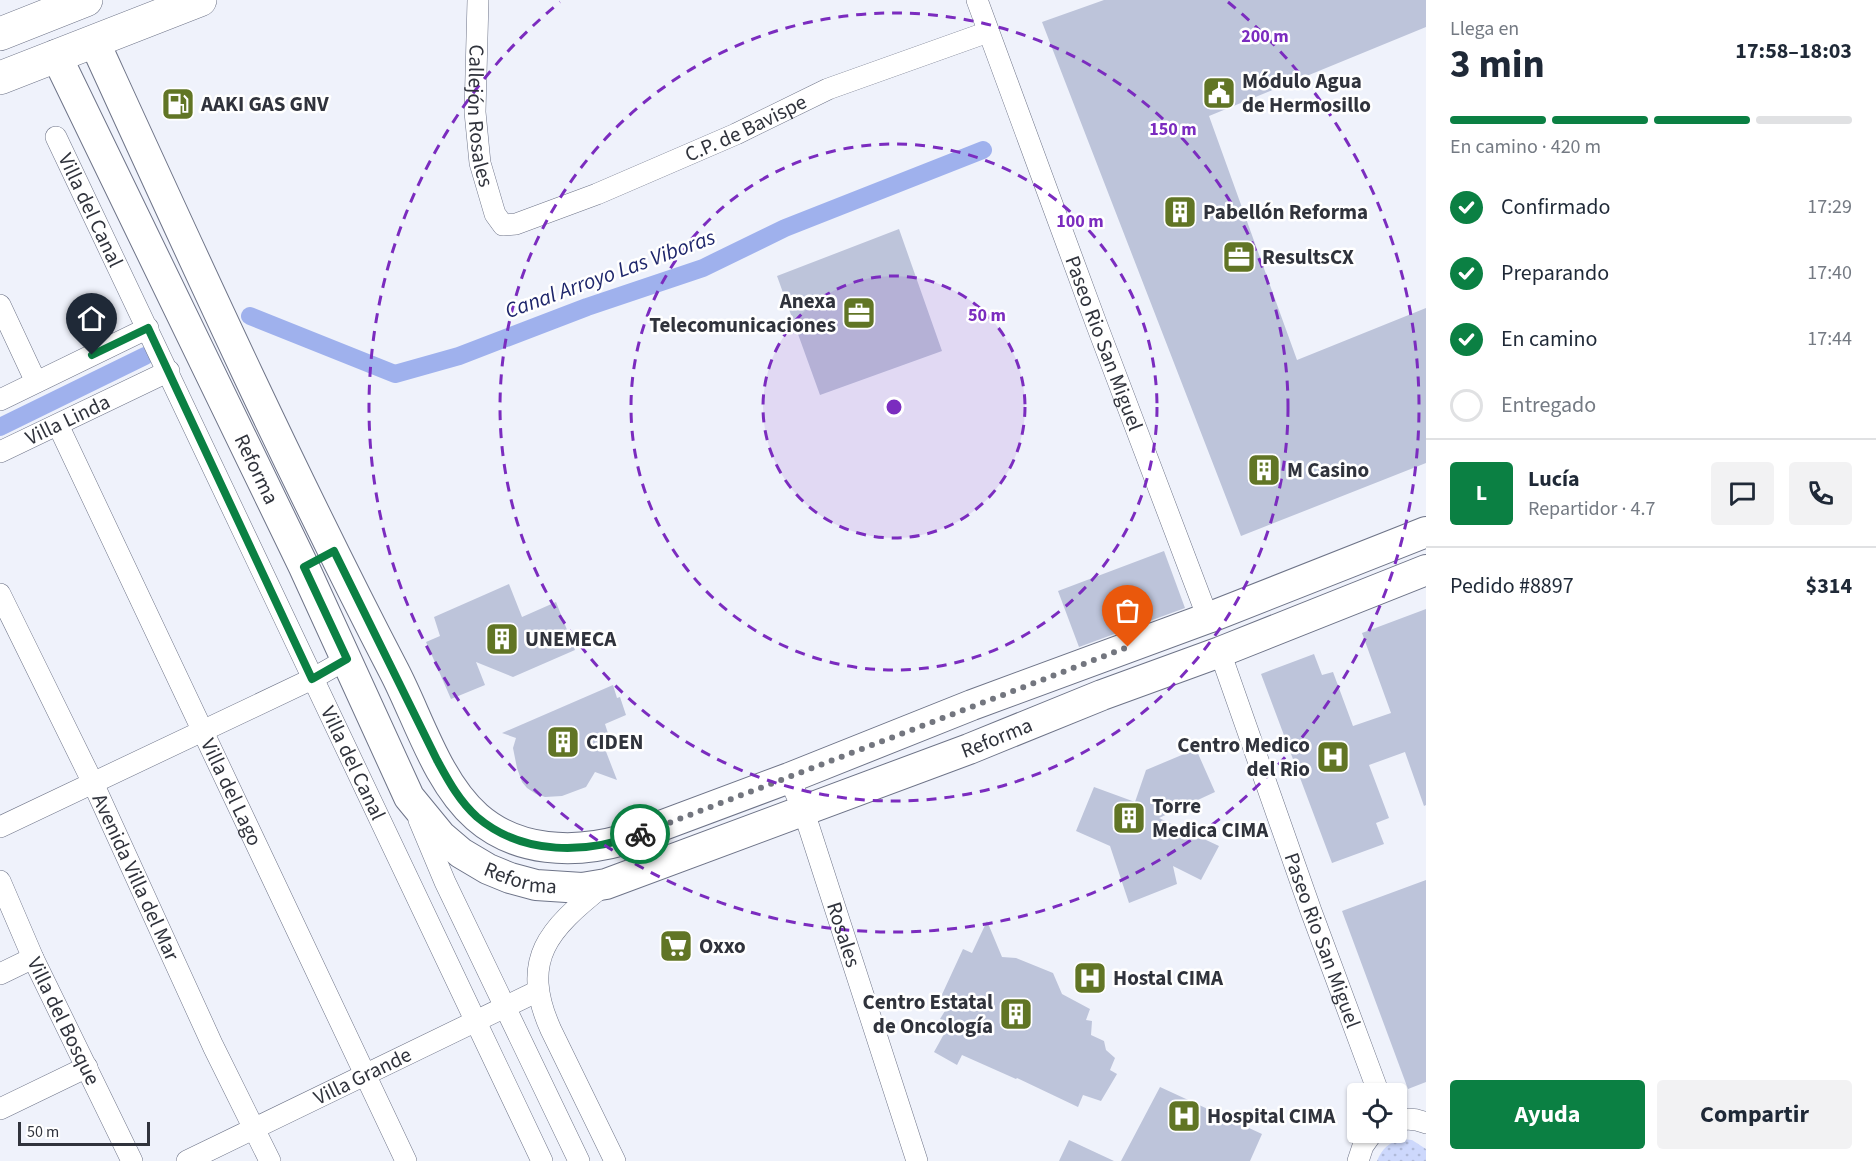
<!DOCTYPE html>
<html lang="es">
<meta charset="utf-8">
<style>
:root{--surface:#fff;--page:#f2f2f3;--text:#1f2937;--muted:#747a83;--line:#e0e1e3;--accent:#0b8043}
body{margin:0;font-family:"Source Sans 3",sans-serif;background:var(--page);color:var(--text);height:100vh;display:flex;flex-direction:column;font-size:22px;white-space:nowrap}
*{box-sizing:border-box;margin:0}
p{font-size:20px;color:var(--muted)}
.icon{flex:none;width:33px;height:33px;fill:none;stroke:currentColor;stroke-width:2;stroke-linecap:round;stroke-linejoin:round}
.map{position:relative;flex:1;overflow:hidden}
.sheet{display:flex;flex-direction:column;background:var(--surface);width:450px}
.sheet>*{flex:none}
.controls{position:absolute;left:1347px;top:1083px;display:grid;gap:12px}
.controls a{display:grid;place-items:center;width:60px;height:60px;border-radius:6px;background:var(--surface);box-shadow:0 2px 4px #0004;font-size:30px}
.scale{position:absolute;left:18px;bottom:15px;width:132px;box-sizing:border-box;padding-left:6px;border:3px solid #30333c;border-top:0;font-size:16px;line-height:21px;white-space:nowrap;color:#30333c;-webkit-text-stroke:4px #fff;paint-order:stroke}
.pin{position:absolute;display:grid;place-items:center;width:51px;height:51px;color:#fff;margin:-62px -26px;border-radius:50% 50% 50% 0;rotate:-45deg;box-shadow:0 0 6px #0007}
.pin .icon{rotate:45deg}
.courier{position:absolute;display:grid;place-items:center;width:60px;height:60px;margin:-30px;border:4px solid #0b8043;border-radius:50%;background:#fff;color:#222;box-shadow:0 2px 8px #0007}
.overview em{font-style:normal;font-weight:700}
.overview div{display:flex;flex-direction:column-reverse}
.overview{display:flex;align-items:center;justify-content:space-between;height:102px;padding:0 24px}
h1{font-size:39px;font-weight:700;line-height:45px}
.bar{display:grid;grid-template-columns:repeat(4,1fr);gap:9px 6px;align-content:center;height:72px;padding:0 24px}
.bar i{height:8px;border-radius:4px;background:var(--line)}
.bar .current{background:var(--accent)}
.bar p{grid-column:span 4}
.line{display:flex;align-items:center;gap:15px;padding:0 24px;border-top:2px solid var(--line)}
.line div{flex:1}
.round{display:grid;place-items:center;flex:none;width:63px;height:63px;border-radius:6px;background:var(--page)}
ol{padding:0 24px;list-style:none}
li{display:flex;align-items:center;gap:18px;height:66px}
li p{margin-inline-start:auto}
li .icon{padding:6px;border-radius:50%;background:var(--accent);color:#fff;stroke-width:4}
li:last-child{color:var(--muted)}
li i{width:33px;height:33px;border:3px solid var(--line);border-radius:50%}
.button{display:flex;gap:12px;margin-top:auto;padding:12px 24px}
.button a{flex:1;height:69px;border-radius:6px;background:var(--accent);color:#fff;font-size:24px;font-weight:700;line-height:69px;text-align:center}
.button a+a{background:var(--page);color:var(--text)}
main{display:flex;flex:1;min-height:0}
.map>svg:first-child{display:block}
</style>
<main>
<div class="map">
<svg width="1426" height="1161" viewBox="0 0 1426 1161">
<defs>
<pattern id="grass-dots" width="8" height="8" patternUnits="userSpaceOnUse" patternTransform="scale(1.5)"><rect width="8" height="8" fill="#cdd8fc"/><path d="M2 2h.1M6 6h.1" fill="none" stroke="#b0bad9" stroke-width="1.8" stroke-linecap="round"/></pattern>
</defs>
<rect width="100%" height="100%" fill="#eff2fb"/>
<path fill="url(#grass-dots)" d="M 1403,1139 L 1412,1140 L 1426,1149 L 1426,1161 L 1377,1161 C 1382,1148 1390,1142 1403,1139 Z"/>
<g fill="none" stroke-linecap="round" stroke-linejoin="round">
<path stroke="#9fb1ed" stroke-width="18" d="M 250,316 L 395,374 L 459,356 L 587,307 L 703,268 L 785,228 L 983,150
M 0,427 L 145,356"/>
</g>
<path fill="#bdc4da" d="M 1104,0 L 1426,0 L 1426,27 L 1209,116 L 1297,360 L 1426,308 L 1426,463 L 1241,536 L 1042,22 Z
M 899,229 L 942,351 L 820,395 L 777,276 Z
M 1164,551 L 1185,608 L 1079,647 L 1058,591 Z
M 509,584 L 522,617 L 556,602 L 575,650 L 513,677 L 476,662 L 485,685 L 451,699 L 426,642 L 440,636 L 434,617 Z
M 1426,609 L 1426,805 L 1424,806 L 1405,752 L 1369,765 L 1389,818 L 1376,823 L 1384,844 L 1332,863 L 1261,674 L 1314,654 L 1322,675 L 1333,672 L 1353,726 L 1391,713 L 1362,633 Z
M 613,685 L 617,698 L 620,697 L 626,715 L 605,724 L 612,746 L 605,749 L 617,780 L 595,772 L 586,787 L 562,796 L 545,797 L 536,794 L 527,788 L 522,782 L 517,768 L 513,748 L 516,738 L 502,733 Z
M 1196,749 L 1215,792 L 1159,818 L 1219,846 L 1201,880 L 1173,866 L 1177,884 L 1129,903 L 1110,846 L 1076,831 L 1094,787 L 1135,802 L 1146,770 Z
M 1426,880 L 1426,1082 L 1408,1089 L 1342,911 Z
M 987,921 L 1002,957 L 1016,958 L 1053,973 L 1062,994 L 1090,1009 L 1086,1020 L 1092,1021 L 1091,1035 L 1104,1041 L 1106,1050 L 1115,1058 L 1110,1070 L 1117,1074 L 1101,1101 L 1083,1095 L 1078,1107 L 1017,1078 L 1016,1079 L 962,1055 L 957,1065 L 934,1052 L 949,1025 L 940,1019 L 948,1006 L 939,1001 L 963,949 L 972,953 Z
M 1160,1087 L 1262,1134 L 1250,1161 L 1121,1161 Z
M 1069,1140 L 1114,1161 L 1059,1161 Z"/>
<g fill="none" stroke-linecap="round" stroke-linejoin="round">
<g stroke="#6e7488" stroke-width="22">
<g id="street">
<path id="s1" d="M 478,0 L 475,112 L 480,163 L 495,214 L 503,225 L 516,224 L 597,194 L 736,134 L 828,89 L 988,32"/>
<path id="s2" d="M 977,0 L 1096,323 L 1208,618"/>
<path id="s3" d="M 56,137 L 542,1161"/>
<path d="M 0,305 L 36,382"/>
<path d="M 0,400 L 148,328"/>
<path id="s4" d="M 58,425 L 406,1161"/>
<path id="s5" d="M 0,452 L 169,371"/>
<path id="s6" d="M 0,594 L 93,783 L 213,1046 L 270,1161"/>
<path id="s7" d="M 1220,652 L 1311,911 L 1379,1094"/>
<path id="s8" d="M 789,778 L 804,812 L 917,1161"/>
<path d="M 419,820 L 445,882 L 579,1161"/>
<path d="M 0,827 L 312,679 L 347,659"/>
<path id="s9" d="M 0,881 L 33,958 L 132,1161"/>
<path d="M 603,886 C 549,929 519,959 551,1030 L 615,1161"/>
<path d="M 0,974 L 33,958"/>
<path d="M 0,1109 L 87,1067"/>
<path d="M 1396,1121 C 1406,1118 1417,1119 1426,1123"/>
<path id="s10" d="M 187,1161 L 538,991"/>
<path d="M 1358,1161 L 1363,1146 L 1373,1132"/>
</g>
</g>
<g stroke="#6e7488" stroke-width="32">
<g id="secondary">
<path d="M 94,41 C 190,251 287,465 394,671 C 418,717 437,782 477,817 C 517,852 574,854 623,840 L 789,778 L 972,705 L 1208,618 L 1426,532"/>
<path id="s11" d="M 56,55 L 304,567 L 409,797 L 441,836 L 461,853 L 488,869 L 510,878 L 536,885 L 582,888 L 606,884 L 969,749 L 1102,695 L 1220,652 L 1426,570"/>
</g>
</g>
<g stroke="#6e7488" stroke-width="34">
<path id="primary" d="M 0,34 L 86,0
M 0,78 L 200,0"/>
</g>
<use href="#street" stroke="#fff" stroke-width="21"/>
<use href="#secondary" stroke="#fff" stroke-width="30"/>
<use href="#primary" stroke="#fff" stroke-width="33"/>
</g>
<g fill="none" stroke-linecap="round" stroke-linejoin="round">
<path stroke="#73767f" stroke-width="6" stroke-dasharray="0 10.8" d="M 640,834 L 1128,647"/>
<path stroke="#0b8043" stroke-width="8" d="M 92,355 L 148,328 L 312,679 L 347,659 L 304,567 L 334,551 L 437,760 C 448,780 459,801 477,817 C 523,856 587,854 640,834"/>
</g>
<circle cx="894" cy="407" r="131" fill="#7b2cbf" fill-opacity=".12"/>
<g fill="none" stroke="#7b2cbf" stroke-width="3" stroke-dasharray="10 8">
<circle cx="894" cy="407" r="131"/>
<circle cx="894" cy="407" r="263"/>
<circle cx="894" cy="407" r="394"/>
<path d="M1228 2A525 525 0 1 1 560 2"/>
</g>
<defs>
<g id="civic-square" transform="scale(1.725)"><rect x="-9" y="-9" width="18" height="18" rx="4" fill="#617525" stroke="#fff"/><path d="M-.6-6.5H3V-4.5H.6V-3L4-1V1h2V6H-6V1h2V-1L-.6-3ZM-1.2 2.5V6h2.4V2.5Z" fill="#fff"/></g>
<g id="fuel-square" transform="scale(1.725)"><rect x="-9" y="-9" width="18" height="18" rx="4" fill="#617525" stroke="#fff"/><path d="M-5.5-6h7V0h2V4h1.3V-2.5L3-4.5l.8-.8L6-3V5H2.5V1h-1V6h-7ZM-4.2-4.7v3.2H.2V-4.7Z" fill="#fff"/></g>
<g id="building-square" transform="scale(1.725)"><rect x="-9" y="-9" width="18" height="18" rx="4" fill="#617525" stroke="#fff"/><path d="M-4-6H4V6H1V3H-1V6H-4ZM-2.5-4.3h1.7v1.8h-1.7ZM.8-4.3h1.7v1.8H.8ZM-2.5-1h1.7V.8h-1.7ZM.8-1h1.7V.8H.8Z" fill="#fff"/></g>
<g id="office-square" transform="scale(1.725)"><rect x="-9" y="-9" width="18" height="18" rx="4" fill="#617525" stroke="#fff"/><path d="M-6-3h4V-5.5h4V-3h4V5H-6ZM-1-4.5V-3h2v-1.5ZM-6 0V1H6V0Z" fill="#fff"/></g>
<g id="hospital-square" transform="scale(1.725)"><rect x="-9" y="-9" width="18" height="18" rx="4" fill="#617525" stroke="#fff"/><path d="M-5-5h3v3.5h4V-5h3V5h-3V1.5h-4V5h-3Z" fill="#fff"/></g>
<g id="supermarket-square" transform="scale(1.725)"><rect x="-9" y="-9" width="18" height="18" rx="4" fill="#617525" stroke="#fff"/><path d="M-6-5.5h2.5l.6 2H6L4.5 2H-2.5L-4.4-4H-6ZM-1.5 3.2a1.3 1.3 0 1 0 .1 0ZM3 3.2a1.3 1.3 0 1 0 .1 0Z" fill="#fff"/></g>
</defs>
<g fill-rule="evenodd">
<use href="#civic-square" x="1219" y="93"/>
<use href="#fuel-square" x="178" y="104"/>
<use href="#building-square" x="1180" y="212"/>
<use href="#office-square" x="1239" y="257"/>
<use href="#office-square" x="859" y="313"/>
<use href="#building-square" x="1264" y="470"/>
<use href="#building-square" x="502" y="639"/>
<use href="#building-square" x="563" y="742"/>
<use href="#hospital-square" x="1333" y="757"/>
<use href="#building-square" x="1129" y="818"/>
<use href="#supermarket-square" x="676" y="946"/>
<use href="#hospital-square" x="1090" y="978"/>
<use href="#building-square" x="1016" y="1014"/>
<use href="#hospital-square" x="1184" y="1116"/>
</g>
<g text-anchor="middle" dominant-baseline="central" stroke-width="5" stroke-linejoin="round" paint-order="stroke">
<g font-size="21" font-weight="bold" fill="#30333c" stroke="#fff" text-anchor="start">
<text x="1242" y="81">Módulo Agua<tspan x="1242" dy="24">de Hermosillo</tspan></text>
<text x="201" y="104">AAKI GAS GNV</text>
<text x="1203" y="212">Pabellón Reforma</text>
<text x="1262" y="257">ResultsCX</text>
<text x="836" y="301" text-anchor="end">Anexa<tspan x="836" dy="24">Telecomunicaciones</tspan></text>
<text x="1287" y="470">M Casino</text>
<text x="525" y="639">UNEMECA</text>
<text x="586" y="742">CIDEN</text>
<text x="1310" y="745" text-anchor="end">Centro Medico<tspan x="1310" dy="24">del Rio</tspan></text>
<text x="1152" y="806">Torre<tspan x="1152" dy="24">Medica CIMA</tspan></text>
<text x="699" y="946">Oxxo</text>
<text x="1113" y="978">Hostal CIMA</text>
<text x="993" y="1002" text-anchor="end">Centro Estatal<tspan x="993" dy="24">de Oncología</tspan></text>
<text x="1207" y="1116">Hospital CIMA</text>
</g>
<g font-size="21" fill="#30333c" stroke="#fff">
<text stroke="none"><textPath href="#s1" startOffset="116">Callejón Rosales</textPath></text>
<text stroke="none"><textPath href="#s1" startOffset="492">C.P. de Bavispe</textPath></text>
<text stroke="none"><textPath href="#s3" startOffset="81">Villa del Canal</textPath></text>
<text stroke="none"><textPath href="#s2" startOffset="366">Paseo Rio San Miguel</textPath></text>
<text stroke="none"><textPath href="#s5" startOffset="75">Villa Linda</textPath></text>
<text stroke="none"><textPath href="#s11" startOffset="460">Reforma</textPath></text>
<text stroke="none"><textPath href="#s11" startOffset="1468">Reforma</textPath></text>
<text stroke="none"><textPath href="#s3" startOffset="693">Villa del Canal</textPath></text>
<text stroke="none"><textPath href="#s4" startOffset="406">Villa del Lago</textPath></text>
<text stroke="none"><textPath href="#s11" startOffset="964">Reforma</textPath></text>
<text stroke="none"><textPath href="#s6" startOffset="314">Avenida Villa del Mar</textPath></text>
<text stroke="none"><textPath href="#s8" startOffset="166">Rosales</textPath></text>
<text stroke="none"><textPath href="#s7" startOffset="306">Paseo Rio San Miguel</textPath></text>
<text stroke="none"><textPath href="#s9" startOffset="154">Villa del Bosque</textPath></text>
<text stroke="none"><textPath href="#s10" startOffset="195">Villa Grande</textPath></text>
</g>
<g font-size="22" font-style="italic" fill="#1e266b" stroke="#fff">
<text transform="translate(610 274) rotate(-20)">Canal Arroyo Las Viboras</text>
</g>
</g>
<circle cx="894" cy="407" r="9" fill="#7b2cbf" stroke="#fff" stroke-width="3"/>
<g font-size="18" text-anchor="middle" font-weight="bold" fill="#7b2cbf" stroke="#fff" stroke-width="5" stroke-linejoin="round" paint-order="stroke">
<text x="1265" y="42">200 m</text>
<text x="1173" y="135">150 m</text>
<text x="1080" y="227">100 m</text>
<text x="987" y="321">50 m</text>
</g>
</svg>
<div class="controls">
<a><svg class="icon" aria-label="locate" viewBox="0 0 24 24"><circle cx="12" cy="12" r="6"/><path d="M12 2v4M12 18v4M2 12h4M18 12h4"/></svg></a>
</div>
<div class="scale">50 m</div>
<div class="pin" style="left:1128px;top:647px;background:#ea580c"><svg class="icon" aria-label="bag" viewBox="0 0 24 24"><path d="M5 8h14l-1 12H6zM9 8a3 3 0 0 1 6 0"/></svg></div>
<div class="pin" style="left:92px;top:355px;background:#1f2937"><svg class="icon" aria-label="home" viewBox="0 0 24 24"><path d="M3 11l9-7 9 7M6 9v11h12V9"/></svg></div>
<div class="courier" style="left:640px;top:834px"><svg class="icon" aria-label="bike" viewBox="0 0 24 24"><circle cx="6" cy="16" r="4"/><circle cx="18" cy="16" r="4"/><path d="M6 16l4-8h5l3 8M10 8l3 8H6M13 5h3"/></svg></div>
</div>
<section class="sheet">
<div class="overview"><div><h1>3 min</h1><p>Llega en</p></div><em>17:58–18:03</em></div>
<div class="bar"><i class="current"></i><i class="current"></i><i class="current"></i><i></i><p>En camino · 420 m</p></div>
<ol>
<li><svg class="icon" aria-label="check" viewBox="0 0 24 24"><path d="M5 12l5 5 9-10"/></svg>Confirmado<p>17:29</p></li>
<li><svg class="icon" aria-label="check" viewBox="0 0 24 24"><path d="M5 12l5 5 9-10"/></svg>Preparando<p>17:40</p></li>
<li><svg class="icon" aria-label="check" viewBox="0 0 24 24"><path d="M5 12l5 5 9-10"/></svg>En camino<p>17:44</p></li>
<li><i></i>Entregado</li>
</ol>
<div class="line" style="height:108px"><b class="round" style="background:var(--accent);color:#fff">L</b><div><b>Lucía</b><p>Repartidor · 4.7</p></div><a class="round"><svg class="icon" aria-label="chat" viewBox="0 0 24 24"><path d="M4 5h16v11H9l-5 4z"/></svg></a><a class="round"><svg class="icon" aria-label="phone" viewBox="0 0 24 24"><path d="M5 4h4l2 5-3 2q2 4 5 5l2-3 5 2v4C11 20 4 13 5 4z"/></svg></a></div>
<div class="line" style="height:78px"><div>Pedido #8897</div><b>$314</b></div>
<div class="button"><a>Ayuda</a><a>Compartir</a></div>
</section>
</main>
